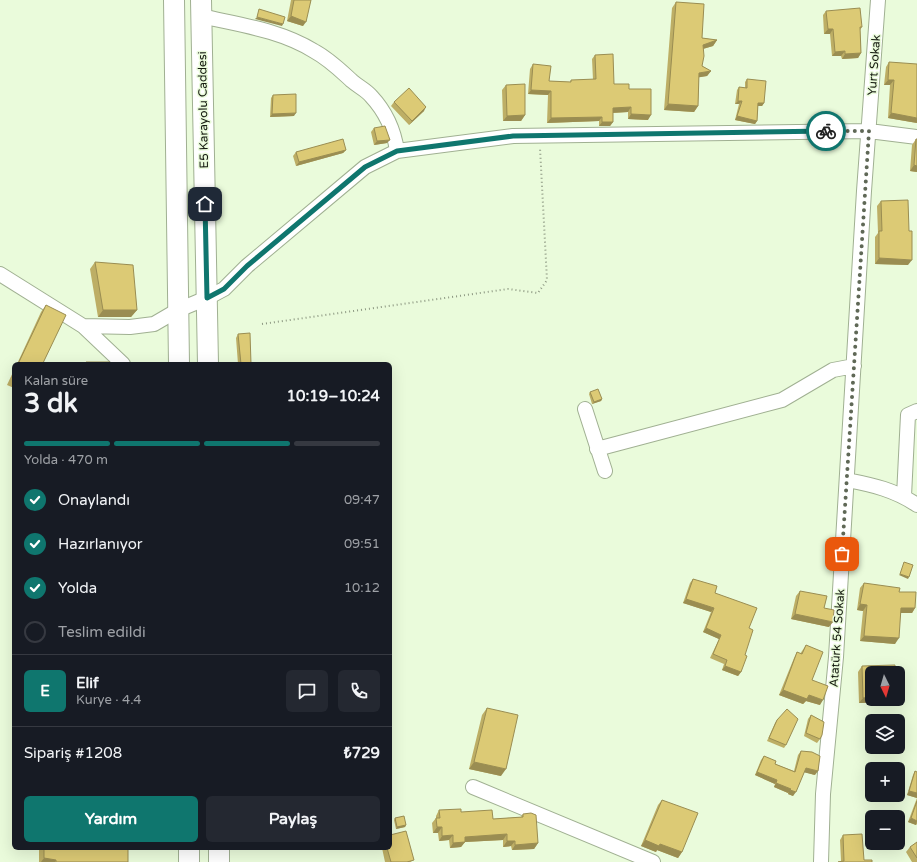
<!DOCTYPE html>
<html lang="tr">
<meta charset="utf-8">
<style>
:root{--surface:#171b24;--page:#242831;--text:#f1f3f6;--muted:#9ea1a6;--line:#363941;--accent:#0f766e}
body{margin:0;font-family:"Varela Round",sans-serif;background:var(--page);color:var(--text);height:100vh;display:flex;flex-direction:column;font-size:15px;white-space:nowrap}
*{box-sizing:border-box;margin:0}
p{font-size:13px;color:var(--muted)}
.icon{flex:none;width:22px;height:22px;fill:none;stroke:currentColor;stroke-width:2;stroke-linecap:round;stroke-linejoin:round}
.map{position:relative;flex:1;overflow:hidden}
.details{position:absolute;left:12px;top:362px;width:380px;height:488px;display:flex;flex-direction:column;background:var(--surface);border-radius:6px;box-shadow:0 4px 16px #0002}
.details>*{flex:none}
.needle{width:26px;rotate:175deg}
.buttons{position:absolute;left:865px;top:666px;display:grid;gap:8px}
.buttons a{display:grid;place-items:center;width:40px;height:40px;border-radius:6px;background:var(--surface);box-shadow:0 4px 16px #0002;font-size:20px}
.pin{position:absolute;display:grid;place-items:center;width:34px;height:34px;color:#fff;margin:-17px;border-radius:8px;box-shadow:0 2px 6px #0006}
.courier{position:absolute;display:grid;place-items:center;width:40px;height:40px;margin:-20px;border:3px solid #0f766e;border-radius:50%;background:#fff;color:#222;box-shadow:0 1px 5px #0007}
.headline em{font-style:normal;font-weight:700}
.headline div{display:flex;flex-direction:column-reverse}
.headline{display:flex;align-items:center;justify-content:space-between;height:68px;padding:0 12px}
h1{font-size:26px;font-weight:700;line-height:30px}
.bar{display:grid;grid-template-columns:repeat(4,1fr);gap:6px 4px;align-content:center;height:48px;padding:0 12px}
.bar i{height:5px;border-radius:3px;background:var(--line)}
.bar .selected{background:var(--accent)}
.bar p{grid-column:span 4}
.line{display:flex;align-items:center;gap:10px;padding:0 12px;border-top:1px solid var(--line)}
.line div{flex:1}
.round{display:grid;place-items:center;flex:none;width:42px;height:42px;border-radius:6px;background:var(--page)}
ol{padding:0 12px;list-style:none}
li{display:flex;align-items:center;gap:12px;height:44px}
li p{margin-inline-start:auto}
li .icon{padding:4px;border-radius:50%;background:var(--accent);color:#fff;stroke-width:4}
li:last-child{color:var(--muted)}
li i{width:22px;height:22px;border:2px solid var(--line);border-radius:50%}
.button{display:flex;gap:8px;margin-top:auto;padding:8px 12px}
.button a{flex:1;height:46px;border-radius:6px;background:var(--accent);color:#fff;font-size:16px;font-weight:700;line-height:46px;text-align:center}
.button a+a{background:var(--page);color:var(--text)}
.map>svg:first-child{display:block}
</style>
<div class="map">
<svg width="917" height="862" viewBox="0 0 917 862">
<rect width="100%" height="100%" fill="#eafbdb"/>
<g fill="none" stroke-linecap="round" stroke-linejoin="round">
<g stroke="#a0b092" stroke-width="16">
<path id="minor" d="M 201,16 C 240,25 280,30 314,51 C 329,59 340,70 352,81 C 359,87 366,90 371,96 C 386,112 394,130 397,151
M 0,274 L 83,326 L 123,364
M 83,326 L 130,327 L 154,324 L 178,310 L 207,298 L 224,289 L 247,266 L 365,167 L 397,151 L 513,136 L 869,131 L 917,137
M 585,409 L 605,471
M 597,449 L 782,400 L 833,370 L 854,366
M 847,480 C 873,485 895,490 917,505
M 904,496 L 908,415 L 917,411
M 473,787 L 653,862
M 821,862 L 823,794 L 836,657 L 864,191 L 878,0"/>
</g>
<g stroke="#a0b092" stroke-width="22">
<path id="highway" d="M 174,0 L 179,364
M 201,0 L 208,364
M 189,848 L 189,862
M 219,848 L 219,862"/>
</g>
<path stroke="#8d9882" stroke-width="2" stroke-dasharray="1 3" stroke-linecap="butt" d="M 262,324 L 508,289 L 538,293 L 547,280 L 540,148"/>
<use href="#minor" stroke="#fff" stroke-width="14"/>
<use href="#highway" stroke="#fff" stroke-width="20"/>
</g>
<path fill="#bdae65" d="M 291,0 L 311,0 L 303,26 L 287,21 Z
M 676,2 L 702,38 L 717,40 L 713,46 L 703,49 L 702,66 L 711,71 L 707,76 L 699,77 L 698,106 L 694,112 L 664,110 L 672,8 Z
M 826,11 L 862,27 L 860,30 L 861,53 L 858,58 L 842,59 L 841,56 L 832,56 L 830,34 L 824,34 L 823,15 Z
M 595,55 L 614,84 L 629,89 L 648,120 L 628,119 L 628,112 L 613,113 L 613,122 L 610,126 L 599,126 L 599,121 L 547,123 L 548,95 L 528,94 L 530,69 L 533,64 L 549,81 L 570,82 L 571,80 L 593,80 L 592,59 Z
M 889,62 L 917,123 L 888,118 L 890,85 L 884,85 L 886,67 Z
M 747,79 L 764,103 L 762,106 L 758,106 L 757,121 L 755,124 L 735,120 L 739,104 L 735,104 L 737,90 L 739,87 L 745,88 L 745,82 Z
M 506,85 L 525,115 L 521,121 L 503,121 L 502,90 Z
M 273,95 L 294,116 L 270,117 L 271,98 Z
M 394,102 L 424,111 L 409,125 L 391,106 Z
M 374,128 L 387,143 L 374,145 L 371,132 Z
M 916,139 L 917,172 L 910,171 L 912,145 Z
M 346,150 L 343,153 L 296,166 L 293,156 L 296,152 Z
M 881,201 L 908,265 L 875,264 L 875,237 L 878,233 L 877,206 Z
M 95,262 L 137,310 L 131,317 L 98,317 L 90,269 Z
M 46,305 L 43,363 L 45,364 L 17,364 L 41,312 Z
M 238,334 L 251,364 L 238,364 L 236,338 Z
M 14,370 L 14,388 L 7,385 Z
M 590,392 L 602,399 L 601,401 L 592,404 L 589,394 Z
M 693,579 L 715,593 L 749,628 L 741,672 L 738,676 L 722,670 L 724,664 L 710,658 L 719,639 L 703,632 L 711,612 L 683,603 L 690,583 Z
M 864,583 L 899,592 L 915,608 L 912,613 L 901,613 L 895,644 L 860,641 L 863,611 L 857,610 L 860,588 Z
M 800,591 L 824,608 L 829,627 L 791,619 L 796,596 Z
M 806,645 L 812,680 L 820,705 L 806,701 L 803,704 L 779,695 L 794,658 L 797,652 L 800,654 Z
M 862,666 L 892,702 L 859,703 L 858,672 Z
M 487,708 L 501,776 L 469,769 L 482,715 Z
M 811,715 L 820,739 L 817,743 L 804,736 L 808,719 Z
M 777,720 L 786,745 L 784,748 L 767,741 L 775,723 Z
M 801,751 L 815,775 L 804,772 L 793,796 L 788,794 L 788,793 L 774,787 L 775,784 L 755,775 L 761,760 L 764,756 L 775,764 L 794,771 L 798,755 Z
M 915,771 L 917,772 L 917,798 L 907,795 L 913,775 Z
M 917,798 L 917,824 L 916,825 L 908,822 Z
M 662,800 L 682,852 L 678,858 L 657,850 L 656,852 L 641,846 L 658,805 Z
M 439,810 L 461,812 L 493,819 L 521,817 L 523,814 L 538,843 L 534,849 L 512,850 L 511,846 L 503,847 L 503,840 L 465,842 L 461,847 L 450,848 L 449,840 L 439,841 L 438,833 L 433,833 L 432,823 L 436,818 L 436,816 Z
M 395,818 L 406,825 L 405,827 L 396,829 L 394,820 Z
M 843,835 L 864,860 L 872,862 L 838,862 L 841,861 L 840,840 Z
M 917,842 L 917,862 L 912,862 L 906,852 L 910,847 Z
M 39,848 L 128,848 L 128,862 L 39,862 Z
M 382,848 L 390,848 L 412,862 L 385,862 Z"/>
<path fill="#9a8d52" d="M 291,16 L 306,22 L 303,26 L 287,21 Z
M 257,17 L 283,24 L 282,26 L 255,19 Z
M 828,29 L 833,29 L 830,34 L 824,34 Z
M 717,40 L 713,46 L 699,50 L 703,45 Z
M 845,51 L 841,56 L 832,56 L 835,52 Z
M 861,53 L 858,58 L 842,59 L 845,54 Z
M 711,71 L 707,76 L 695,78 L 699,73 Z
M 888,80 L 894,80 L 890,85 L 884,85 Z
M 531,90 L 551,91 L 548,95 L 528,94 Z
M 738,101 L 742,101 L 739,104 L 735,104 Z
M 758,103 L 764,103 L 762,106 L 756,106 Z
M 668,104 L 698,106 L 694,112 L 664,110 Z
M 426,107 L 424,111 L 409,125 L 412,121 Z
M 631,107 L 628,112 L 610,113 L 613,108 Z
M 296,113 L 294,116 L 270,117 L 272,114 Z
M 891,113 L 917,118 L 917,123 L 888,118 Z
M 631,114 L 651,115 L 648,120 L 628,119 Z
M 525,115 L 521,121 L 503,121 L 507,116 Z
M 737,116 L 757,121 L 755,124 L 735,120 Z
M 602,117 L 599,121 L 547,123 L 551,118 Z
M 602,122 L 613,122 L 610,126 L 599,126 Z
M 390,140 L 387,143 L 374,145 L 377,141 Z
M 346,150 L 343,153 L 296,166 L 299,162 Z
M 914,165 L 917,166 L 917,172 L 910,171 Z
M 879,258 L 912,260 L 908,265 L 875,264 Z
M 103,310 L 137,310 L 131,317 L 98,317 Z
M 602,399 L 601,401 L 592,404 L 594,402 Z
M 900,574 L 909,577 L 908,579 L 899,575 Z
M 686,599 L 714,608 L 711,612 L 683,603 Z
M 860,604 L 867,605 L 863,611 L 857,610 Z
M 901,608 L 915,608 L 912,613 L 897,613 Z
M 795,614 L 833,622 L 829,627 L 791,619 Z
M 706,628 L 721,635 L 719,639 L 703,632 Z
M 864,636 L 899,638 L 895,644 L 860,641 Z
M 725,666 L 741,672 L 738,676 L 722,670 Z
M 783,690 L 809,695 L 823,700 L 820,705 L 806,701 L 803,704 L 779,695 Z
M 872,697 L 872,699 L 894,699 L 892,702 L 859,703 L 863,698 Z
M 474,762 L 506,769 L 501,776 L 469,769 Z
M 806,768 L 818,771 L 815,775 L 803,772 Z
M 757,772 L 777,780 L 775,784 L 755,775 Z
M 776,783 L 791,789 L 788,793 L 774,787 Z
M 790,790 L 796,792 L 793,796 L 788,794 Z
M 909,791 L 917,793 L 917,798 L 907,795 Z
M 911,818 L 917,821 L 916,825 L 908,822 Z
M 406,825 L 405,827 L 396,829 L 397,827 Z
M 437,827 L 442,827 L 438,833 L 433,833 Z
M 507,834 L 503,840 L 465,842 L 461,847 L 450,848 L 453,843 L 465,837 Z
M 453,835 L 449,840 L 439,841 L 442,836 Z
M 645,840 L 660,844 L 682,852 L 678,858 L 657,850 L 656,852 L 641,846 Z
M 507,841 L 515,841 L 511,846 L 503,847 Z
M 538,843 L 534,849 L 512,850 L 515,845 Z
M 44,858 L 56,860 L 55,862 L 41,862 Z"/>
<path fill="#dcca75" stroke="#9a8d52" d="M 294,0 L 311,0 L 306,22 L 291,16 Z
M 676,2 L 704,4 L 702,38 L 717,40 L 703,45 L 704,56 L 702,66 L 711,71 L 699,73 L 698,106 L 668,104 Z
M 860,8 L 862,27 L 860,27 L 861,53 L 845,54 L 845,51 L 835,52 L 833,29 L 828,29 L 826,11 Z
M 259,9 L 285,17 L 283,24 L 257,17 Z
M 613,54 L 614,84 L 629,84 L 629,89 L 651,89 L 651,115 L 631,114 L 631,107 L 613,108 L 613,122 L 602,122 L 602,117 L 551,118 L 551,91 L 531,90 L 533,64 L 551,66 L 549,81 L 571,82 L 571,80 L 596,79 L 595,55 Z
M 889,62 L 917,64 L 917,118 L 891,113 L 894,80 L 888,80 Z
M 747,79 L 766,81 L 764,103 L 758,103 L 757,121 L 737,116 L 742,101 L 738,101 L 739,87 L 747,88 Z
M 525,84 L 525,115 L 507,116 L 506,85 Z
M 409,88 L 426,107 L 412,121 L 394,102 Z
M 296,94 L 296,113 L 272,114 L 273,95 Z
M 385,126 L 390,140 L 377,141 L 374,128 Z
M 343,139 L 346,150 L 299,162 L 296,152 Z
M 916,139 L 917,139 L 917,166 L 914,165 Z
M 908,200 L 909,231 L 912,231 L 912,260 L 879,258 L 879,231 L 882,231 L 881,201 Z
M 95,262 L 133,265 L 137,310 L 103,310 Z
M 46,305 L 66,315 L 43,363 L 45,364 L 18,364 Z
M 250,333 L 251,364 L 241,364 L 238,334 Z
M 86,362 L 110,362 L 110,364 L 86,364 Z
M 14,373 L 14,379 L 12,378 Z
M 598,389 L 602,399 L 594,402 L 590,392 Z
M 904,562 L 913,565 L 909,577 L 900,574 Z
M 693,579 L 717,586 L 715,593 L 757,608 L 749,628 L 753,630 L 745,655 L 747,656 L 741,672 L 725,666 L 727,660 L 713,654 L 721,635 L 706,628 L 714,608 L 686,599 Z
M 864,583 L 900,588 L 899,592 L 916,592 L 915,608 L 901,608 L 899,638 L 864,636 L 867,605 L 860,604 Z
M 800,591 L 827,596 L 824,608 L 834,610 L 833,622 L 795,614 Z
M 806,645 L 823,652 L 812,680 L 828,686 L 823,700 L 809,695 L 807,699 L 783,690 L 797,652 L 802,654 Z
M 895,665 L 895,673 L 872,673 L 872,697 L 863,698 L 862,666 Z
M 487,708 L 518,715 L 506,769 L 474,762 Z
M 787,709 L 798,719 L 786,745 L 769,738 L 777,720 Z
M 811,715 L 824,722 L 822,735 L 820,739 L 806,733 Z
M 801,751 L 812,752 L 820,756 L 818,771 L 806,768 L 796,792 L 790,790 L 791,789 L 776,783 L 777,780 L 757,772 L 764,756 L 776,761 L 775,764 L 795,772 Z
M 915,771 L 917,772 L 917,793 L 909,791 Z
M 662,800 L 698,813 L 682,852 L 660,844 L 659,846 L 645,840 Z
M 917,801 L 917,821 L 911,818 Z
M 461,809 L 461,812 L 492,810 L 493,819 L 523,817 L 523,814 L 531,813 L 536,815 L 538,843 L 515,845 L 515,841 L 507,841 L 507,834 L 465,837 L 465,842 L 453,843 L 453,835 L 442,836 L 442,827 L 437,827 L 436,818 L 440,818 L 439,810 Z
M 404,816 L 406,825 L 397,827 L 395,818 Z
M 406,831 L 414,860 L 407,862 L 391,862 L 387,848 L 390,848 L 390,835 Z
M 862,834 L 864,860 L 872,860 L 872,862 L 838,862 L 844,861 L 843,835 Z
M 917,842 L 917,858 L 910,847 Z
M 44,848 L 128,848 L 128,862 L 56,862 L 56,860 L 44,858 Z"/>
<g fill="none" stroke-linecap="round" stroke-linejoin="round">
<path stroke="#5f6856" stroke-width="4" stroke-dasharray="0 7.2" d="M 826,131 L 869,131 L 842,554"/>
<path stroke="#0f766e" stroke-width="5" d="M 205,204 L 207,298 L 224,289 L 247,266 L 365,167 L 397,151 L 513,136 L 826,131"/>
</g>
<g text-anchor="middle" dominant-baseline="central" stroke-width="3" stroke-linejoin="round" paint-order="stroke">
<g font-size="12" fill="#14190f" stroke="#eafbdb">
<text transform="translate(874 65) rotate(-86)">Yurt Sokak</text>
<text transform="translate(203 110) rotate(-91)">E5 Karayolu Caddesi</text>
<text transform="translate(837 638) rotate(-86)">Atatürk 54 Sokak</text>
</g>
</g>
</svg>
<div class="buttons">
<a><svg class="needle" viewBox="-14 -14 28 28"><path d="M0-13l5 13h-10z" fill="#e53935"/><path d="M0 13l5-13h-10z" fill="#9ea1a6"/></svg></a>
<a><svg class="icon" aria-label="layers" viewBox="0 0 24 24"><path d="M12 4l9 5-9 5-9-5zM3 14l9 5 9-5"/></svg></a>
<a>+</a>
<a>−</a>
</div>
<div class="pin" style="left:842px;top:554px;background:#ea580c"><svg class="icon" aria-label="bag" viewBox="0 0 24 24"><path d="M5 8h14l-1 12H6zM9 8a3 3 0 0 1 6 0"/></svg></div>
<div class="pin" style="left:205px;top:204px;background:#1f2937"><svg class="icon" aria-label="home" viewBox="0 0 24 24"><path d="M3 11l9-7 9 7M6 9v11h12V9"/></svg></div>
<div class="courier" style="left:826px;top:131px"><svg class="icon" aria-label="bike" viewBox="0 0 24 24"><circle cx="6" cy="16" r="4"/><circle cx="18" cy="16" r="4"/><path d="M6 16l4-8h5l3 8M10 8l3 8H6M13 5h3"/></svg></div>
<section class="details">
<div class="headline"><div><h1>3 dk</h1><p>Kalan süre</p></div><em>10:19–10:24</em></div>
<div class="bar"><i class="selected"></i><i class="selected"></i><i class="selected"></i><i></i><p>Yolda · 470 m</p></div>
<ol>
<li><svg class="icon" aria-label="check" viewBox="0 0 24 24"><path d="M5 12l5 5 9-10"/></svg>Onaylandı<p>09:47</p></li>
<li><svg class="icon" aria-label="check" viewBox="0 0 24 24"><path d="M5 12l5 5 9-10"/></svg>Hazırlanıyor<p>09:51</p></li>
<li><svg class="icon" aria-label="check" viewBox="0 0 24 24"><path d="M5 12l5 5 9-10"/></svg>Yolda<p>10:12</p></li>
<li><i></i>Teslim edildi</li>
</ol>
<div class="line" style="height:72px"><b class="round" style="background:var(--accent);color:#fff">E</b><div><b>Elif</b><p>Kurye · 4.4</p></div><a class="round"><svg class="icon" aria-label="chat" viewBox="0 0 24 24"><path d="M4 5h16v11H9l-5 4z"/></svg></a><a class="round"><svg class="icon" aria-label="phone" viewBox="0 0 24 24"><path d="M5 4h4l2 5-3 2q2 4 5 5l2-3 5 2v4C11 20 4 13 5 4z"/></svg></a></div>
<div class="line" style="height:52px"><div>Sipariş #1208</div><b>₺729</b></div>
<div class="button"><a>Yardım</a><a>Paylaş</a></div>
</section>
</div>
